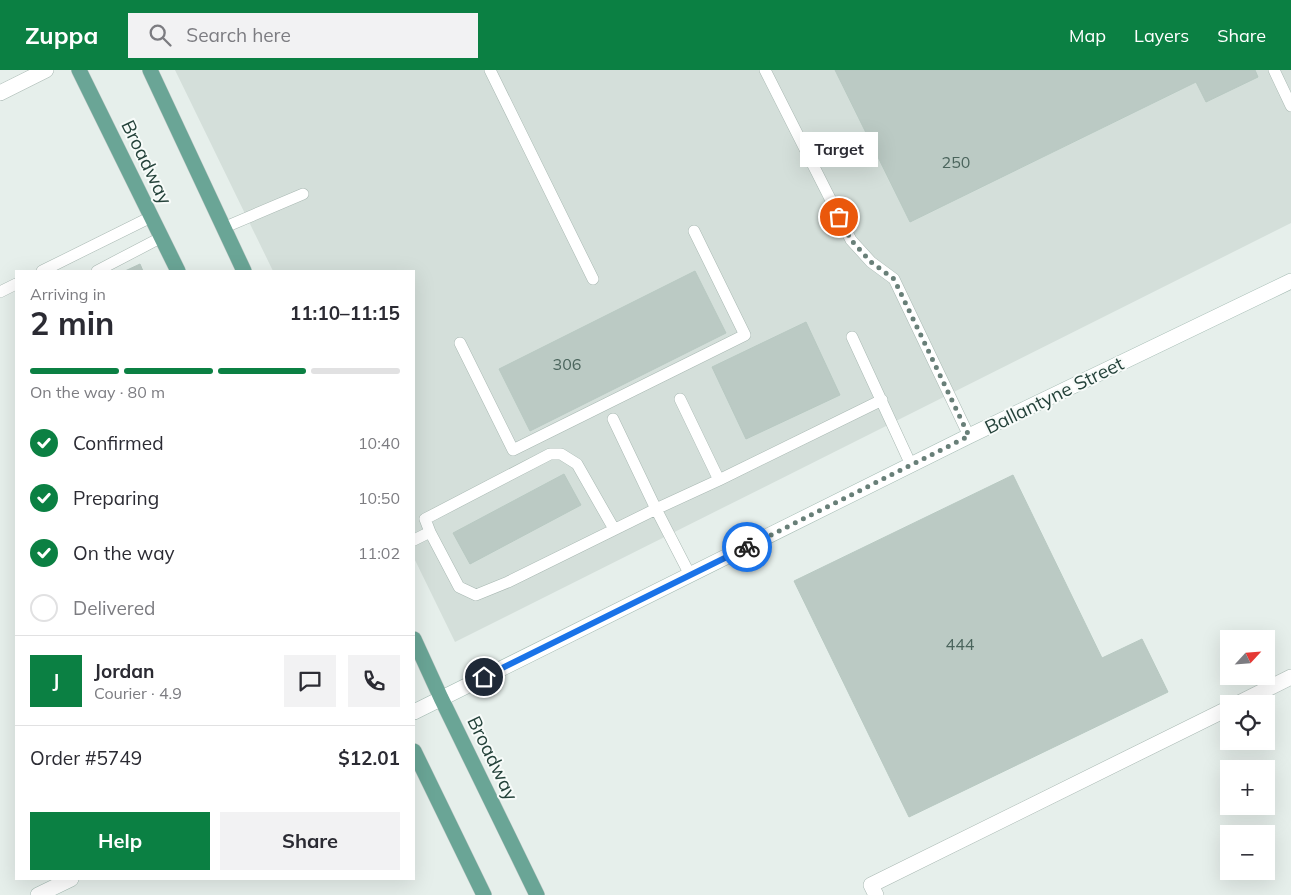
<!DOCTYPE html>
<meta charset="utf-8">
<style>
:root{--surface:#fff;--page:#f2f2f3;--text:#2b2b33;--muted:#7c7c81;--line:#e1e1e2;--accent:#0b8043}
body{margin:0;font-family:Mulish,sans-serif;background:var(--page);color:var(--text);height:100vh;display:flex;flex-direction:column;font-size:19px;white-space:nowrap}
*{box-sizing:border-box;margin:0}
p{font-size:16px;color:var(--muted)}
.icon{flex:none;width:28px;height:28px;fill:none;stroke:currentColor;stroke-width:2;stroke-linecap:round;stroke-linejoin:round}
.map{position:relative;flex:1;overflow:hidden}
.panel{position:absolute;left:15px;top:200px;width:400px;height:610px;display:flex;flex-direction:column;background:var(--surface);border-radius:0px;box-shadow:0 5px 20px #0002}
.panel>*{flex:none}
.needle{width:32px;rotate:64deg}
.buttons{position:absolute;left:1220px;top:560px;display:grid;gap:10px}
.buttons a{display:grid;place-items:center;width:55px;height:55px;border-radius:0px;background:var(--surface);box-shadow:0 5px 20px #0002;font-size:25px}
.pin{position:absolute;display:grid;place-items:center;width:42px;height:42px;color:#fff;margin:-21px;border:2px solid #fff;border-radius:50%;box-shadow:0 1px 5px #0007}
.courier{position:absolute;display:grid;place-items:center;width:50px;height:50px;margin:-25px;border:4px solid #1a73e8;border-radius:50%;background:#fff;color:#222;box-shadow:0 1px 6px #0007}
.bubble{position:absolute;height:35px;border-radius:0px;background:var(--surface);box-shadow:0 5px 20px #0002;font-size:16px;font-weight:700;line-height:35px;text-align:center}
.headline em{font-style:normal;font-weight:700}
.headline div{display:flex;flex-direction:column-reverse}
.headline{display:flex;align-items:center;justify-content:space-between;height:85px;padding:0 15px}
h1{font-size:32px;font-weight:700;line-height:38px}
.bar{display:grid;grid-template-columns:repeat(4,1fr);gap:8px 5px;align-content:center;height:60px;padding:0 15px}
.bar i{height:6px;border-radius:4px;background:var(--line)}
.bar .selected{background:var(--accent)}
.bar p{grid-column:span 4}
.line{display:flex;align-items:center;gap:12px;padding:0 15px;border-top:1px solid var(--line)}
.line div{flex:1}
.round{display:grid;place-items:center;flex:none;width:52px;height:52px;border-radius:0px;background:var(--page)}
ol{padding:0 15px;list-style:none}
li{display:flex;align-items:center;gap:15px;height:55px}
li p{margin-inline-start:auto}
li .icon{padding:5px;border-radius:50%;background:var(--accent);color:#fff;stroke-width:4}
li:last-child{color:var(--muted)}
li i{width:28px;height:28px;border:2px solid var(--line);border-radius:50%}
.primary-button{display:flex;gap:10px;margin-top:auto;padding:10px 15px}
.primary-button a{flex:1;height:58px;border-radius:0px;background:var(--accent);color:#fff;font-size:20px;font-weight:700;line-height:58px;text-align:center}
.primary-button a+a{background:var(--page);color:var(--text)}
header{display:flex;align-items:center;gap:30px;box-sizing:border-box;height:70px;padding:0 25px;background:var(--accent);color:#fff}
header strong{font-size:24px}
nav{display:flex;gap:28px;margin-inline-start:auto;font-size:18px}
.search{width:350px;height:45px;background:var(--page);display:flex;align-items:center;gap:12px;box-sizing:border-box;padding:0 18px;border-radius:0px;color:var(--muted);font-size:19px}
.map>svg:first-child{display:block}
</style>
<header>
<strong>Zuppa</strong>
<div class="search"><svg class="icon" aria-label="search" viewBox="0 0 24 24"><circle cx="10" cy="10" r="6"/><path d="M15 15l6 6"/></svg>Search here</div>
<nav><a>Map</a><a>Layers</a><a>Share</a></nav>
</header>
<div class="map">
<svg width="1291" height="825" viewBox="0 0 1291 825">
<rect width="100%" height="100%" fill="#e6efeb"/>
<path fill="#d4dfda" d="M 175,0 L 1291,0 L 1291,153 L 455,572 L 414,488 L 414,201 L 273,201 Z"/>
<path fill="#bbcac4" stroke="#b8c9c2" d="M 835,0 L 1255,0 L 1258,7 L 1206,32 L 1196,12 L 910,152 Z
M 140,194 L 143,201 L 125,201 Z
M 695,201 L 726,263 L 530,361 L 499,299 Z
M 806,252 L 840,325 L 746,369 L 712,297 Z
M 564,404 L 581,435 L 470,494 L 453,463 Z
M 1013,405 L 1102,588 L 1142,569 L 1168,622 L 909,747 L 794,511 Z"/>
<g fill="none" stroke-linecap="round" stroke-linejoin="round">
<g stroke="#a8b8b2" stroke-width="12">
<path id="lane" d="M 490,0 L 593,209
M 765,0 L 851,170 L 871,192 L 894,209 L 969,366
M 1274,0 L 1291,36
M 223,158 L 303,124
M 42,201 L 151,147
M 97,201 L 162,167
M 0,222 L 16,214
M 852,267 L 911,395
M 460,273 L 513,380 L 745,265 L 694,161
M 680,329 L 719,410
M 613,349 L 656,439 L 719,410 L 882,330
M 430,462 L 425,449 L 550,384 L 561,384 L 577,394 L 614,459
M 414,470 L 430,462 L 459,517 L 476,525 L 508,512 L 656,439 L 690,505"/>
</g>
<g stroke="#a8b8b2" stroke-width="16">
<path id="street" d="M 0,23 L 46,0
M 1237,634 L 1291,607
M 876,825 L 871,815 L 1229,638"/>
</g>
<g stroke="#a4bbb3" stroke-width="16">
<path id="secondary" d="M 414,642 L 969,366 L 1291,211
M 38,825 L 71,809"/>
</g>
<g stroke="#c2cac8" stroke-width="16">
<path id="primary" d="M 79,0 L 178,201
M 150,0 L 244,201
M 414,569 L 441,628 L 537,825
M 414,681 L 484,825"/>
</g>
<use href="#lane" stroke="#fff" stroke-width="11"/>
<use href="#street" stroke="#fff" stroke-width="15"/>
<use href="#secondary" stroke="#fff" stroke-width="15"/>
<use href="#primary" stroke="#6aa596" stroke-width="15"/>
</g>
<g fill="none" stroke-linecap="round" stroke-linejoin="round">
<path stroke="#687f78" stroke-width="5" stroke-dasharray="0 9" d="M 747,477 L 969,366 L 894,209 L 871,192 L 851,170 L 839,147"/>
<path stroke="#1a73e8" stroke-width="6" d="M 484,607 L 747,477"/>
</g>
<g text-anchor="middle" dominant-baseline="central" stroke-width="4" stroke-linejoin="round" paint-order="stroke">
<g font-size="16" fill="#4a645c">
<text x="956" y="92">250</text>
<text x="567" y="294">306</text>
<text x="960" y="574">444</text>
</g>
<g font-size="19" fill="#24423a" stroke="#f7fbf9">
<text transform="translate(147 92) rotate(64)">Broadway</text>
<text transform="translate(1054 325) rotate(-26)">Ballantyne Street</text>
<text transform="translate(493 688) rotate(64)">Broadway</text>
</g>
</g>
</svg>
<div class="buttons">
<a><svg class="needle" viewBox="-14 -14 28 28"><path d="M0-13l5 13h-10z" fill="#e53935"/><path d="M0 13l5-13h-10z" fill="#7c7c81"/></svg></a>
<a><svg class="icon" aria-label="locate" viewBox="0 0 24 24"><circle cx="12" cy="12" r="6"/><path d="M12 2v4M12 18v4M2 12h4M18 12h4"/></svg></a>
<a>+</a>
<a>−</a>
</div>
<div class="pin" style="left:839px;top:147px;background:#ea580c"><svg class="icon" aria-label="bag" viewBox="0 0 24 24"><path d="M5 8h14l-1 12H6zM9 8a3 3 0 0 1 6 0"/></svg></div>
<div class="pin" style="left:484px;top:607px;background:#1f2937"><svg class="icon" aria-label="home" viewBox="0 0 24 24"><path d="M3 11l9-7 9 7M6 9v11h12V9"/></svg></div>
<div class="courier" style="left:747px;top:477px"><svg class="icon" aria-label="bike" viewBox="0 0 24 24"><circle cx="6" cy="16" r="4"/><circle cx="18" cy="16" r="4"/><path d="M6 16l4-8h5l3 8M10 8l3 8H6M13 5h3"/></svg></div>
<div class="bubble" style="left:800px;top:62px;width:78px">Target</div>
<section class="panel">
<div class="headline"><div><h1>2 min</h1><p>Arriving in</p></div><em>11:10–11:15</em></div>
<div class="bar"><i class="selected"></i><i class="selected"></i><i class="selected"></i><i></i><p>On the way · 80 m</p></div>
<ol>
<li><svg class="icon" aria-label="check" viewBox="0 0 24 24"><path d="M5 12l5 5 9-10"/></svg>Confirmed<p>10:40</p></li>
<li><svg class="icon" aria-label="check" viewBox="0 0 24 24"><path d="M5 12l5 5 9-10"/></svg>Preparing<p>10:50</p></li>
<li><svg class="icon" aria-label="check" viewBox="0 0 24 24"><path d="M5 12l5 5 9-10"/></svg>On the way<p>11:02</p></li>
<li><i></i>Delivered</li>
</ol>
<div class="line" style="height:90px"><b class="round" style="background:var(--accent);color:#fff">J</b><div><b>Jordan</b><p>Courier · 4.9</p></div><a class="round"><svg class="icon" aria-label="chat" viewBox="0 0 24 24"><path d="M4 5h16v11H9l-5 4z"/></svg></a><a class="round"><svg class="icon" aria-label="phone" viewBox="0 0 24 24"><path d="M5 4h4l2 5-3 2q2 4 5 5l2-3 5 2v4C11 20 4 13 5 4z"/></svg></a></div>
<div class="line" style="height:65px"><div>Order #5749</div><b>$12.01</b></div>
<div class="primary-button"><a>Help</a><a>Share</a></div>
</section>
</div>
